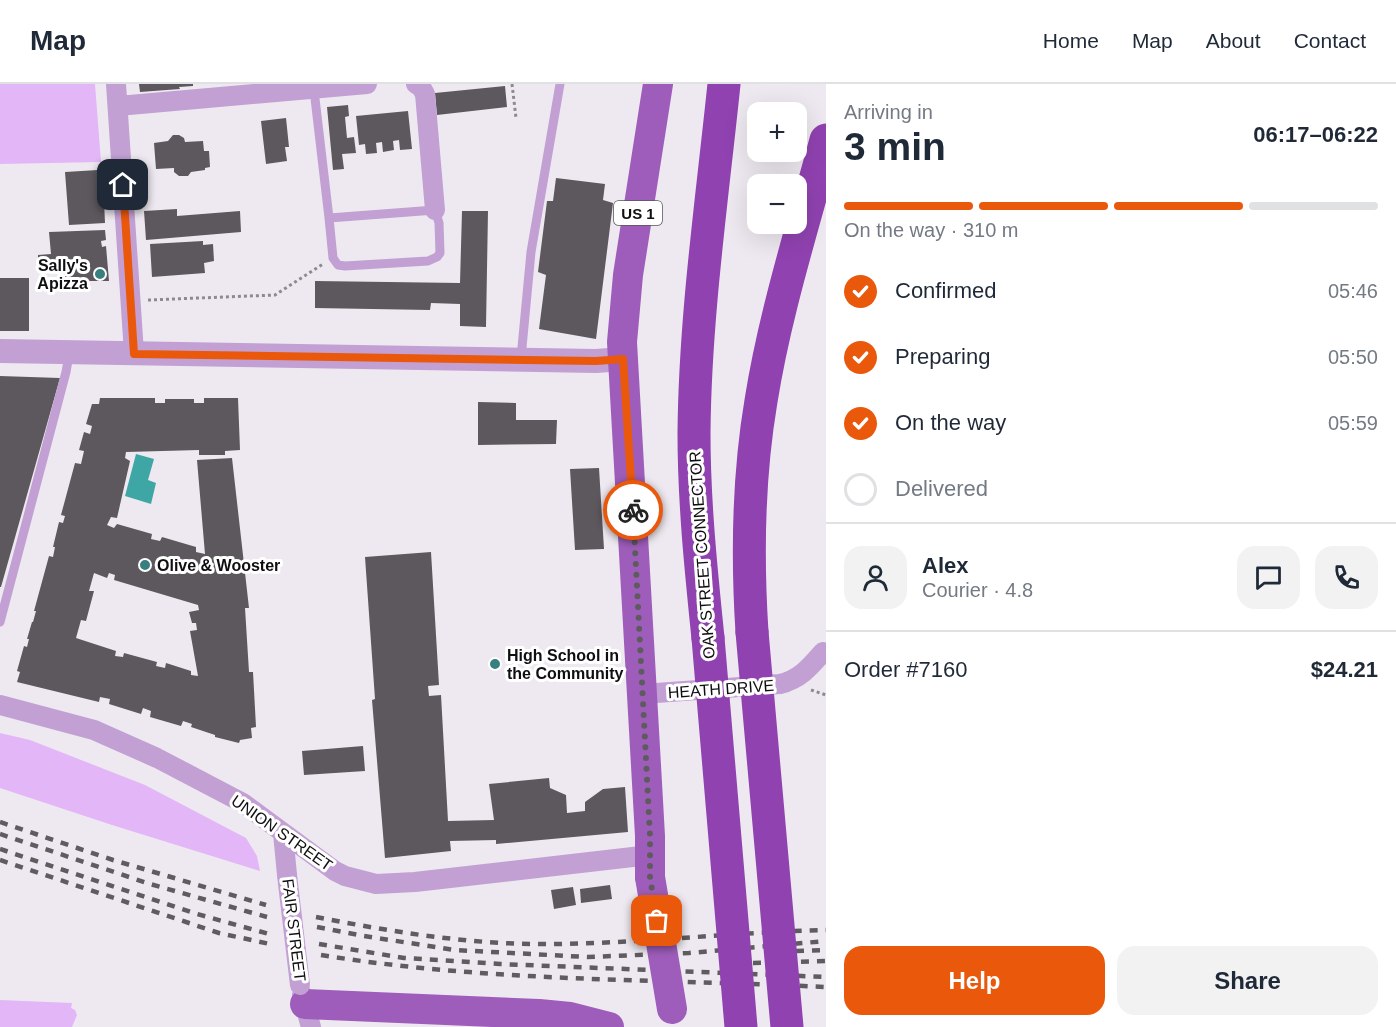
<!DOCTYPE html>
<meta charset="utf-8">
<style>
:root{--surface:#fff;--page:#f2f2f3;--text:#1f2937;--muted:#747a83;--line:#e0e1e3;--accent:#ea580c}
body{margin:0;font-family:Arial,sans-serif;background:var(--page);color:var(--text);height:100vh;display:flex;flex-direction:column;font-size:22px;white-space:nowrap}
*{box-sizing:border-box;margin:0}
p{font-size:20px;color:var(--muted)}
.icon{flex:none;width:33px;height:33px;fill:none;stroke:currentColor;stroke-width:2;stroke-linecap:round;stroke-linejoin:round}
.map{position:relative;flex:1;overflow:hidden}
.side{display:flex;flex-direction:column;background:var(--surface);width:570px}
.side>*{flex:none}
.controls{position:absolute;left:747px;top:18px;display:grid;gap:12px}
.controls a{display:grid;place-items:center;width:60px;height:60px;border-radius:12px;background:var(--surface);box-shadow:0 6px 24px #0002;font-size:30px}
.pin{position:absolute;display:grid;place-items:center;width:51px;height:51px;color:#fff;margin:-26px;border-radius:12px;box-shadow:0 3px 9px #0006}
.courier{position:absolute;display:grid;place-items:center;width:60px;height:60px;margin:-30px;border:4px solid #ea580c;border-radius:50%;background:#fff;color:#222;box-shadow:0 2px 8px #0007}
.headline em{font-style:normal;font-weight:700}
.headline div{display:flex;flex-direction:column-reverse}
.headline{display:flex;align-items:center;justify-content:space-between;height:102px;padding:0 18px}
h1{font-size:39px;font-weight:700;line-height:45px}
.bar{display:grid;grid-template-columns:repeat(4,1fr);gap:9px 6px;align-content:center;height:72px;padding:0 18px}
.bar i{height:8px;border-radius:4px;background:var(--line)}
.bar .current{background:var(--accent)}
.bar p{grid-column:span 4}
.line{display:flex;align-items:center;gap:15px;padding:0 18px;border-top:2px solid var(--line)}
.line div{flex:1}
.round{display:grid;place-items:center;flex:none;width:63px;height:63px;border-radius:18px;background:var(--page)}
ol{padding:0 18px;list-style:none}
li{display:flex;align-items:center;gap:18px;height:66px}
li p{margin-inline-start:auto}
li .icon{padding:6px;border-radius:50%;background:var(--accent);color:#fff;stroke-width:4}
li:last-child{color:var(--muted)}
li i{width:33px;height:33px;border:3px solid var(--line);border-radius:50%}
.button{display:flex;gap:12px;margin-top:auto;padding:12px 18px}
.button a{flex:1;height:69px;border-radius:18px;background:var(--accent);color:#fff;font-size:24px;font-weight:700;line-height:69px;text-align:center}
.button a+a{background:var(--page);color:var(--text)}
header{display:flex;align-items:center;gap:36px;box-sizing:border-box;height:84px;padding:0 30px;background:var(--surface);border-bottom:2px solid var(--line)}
header strong{font-size:28px}
nav{display:flex;gap:33px;margin-inline-start:auto;font-size:21px}
main{display:flex;flex:1;min-height:0}
.map>svg:first-child{display:block}
</style>
<header>
<strong>Map</strong>
<nav><a>Home</a><a>Map</a><a>About</a><a>Contact</a></nav>
</header>
<main>
<div class="map">
<svg width="826" height="943" viewBox="0 0 826 943">
<rect width="100%" height="100%" fill="#eee9f0"/>
<path fill="#e3b6f8" d="M 0,0 L 95,0 L 101,78 L 0,80 Z
M 0,649 L 30,656 L 145,701 L 246,754 L 257,772 L 260,787 L 112,741 L 0,704 Z
M 0,916 L 72,919 L 71,924 L 75,926 L 77,931 L 72,943 L 0,943 Z"/>
<path fill="#3ea7a6" d="M 136,370 L 154,375 L 148,396 L 156,399 L 151,420 L 125,412 Z"/>
<path fill="#5c585e" fill-rule="evenodd" d="M 139,0 L 193,0 L 193,2 L 179,3 L 180,5 L 140,8 Z
M 505,2 L 507,23 L 437,31 L 435,9 Z
M 348,21 L 349,32 L 345,33 L 347,54 L 354,53 L 356,69 L 342,70 L 344,85 L 333,86 L 327,23 Z
M 408,27 L 412,65 L 400,66 L 399,56 L 393,57 L 394,66 L 383,68 L 382,58 L 376,59 L 377,69 L 366,70 L 365,60 L 359,61 L 356,32 Z
M 286,34 L 289,63 L 285,63 L 287,77 L 266,80 L 261,37 Z
M 173,51 L 179,51 L 184,54 L 185,58 L 203,57 L 204,67 L 209,67 L 210,83 L 205,84 L 205,86 L 191,88 L 188,92 L 179,92 L 174,88 L 174,84 L 156,85 L 154,59 L 168,57 Z
M 98,86 L 100,116 L 104,116 L 105,139 L 69,141 L 65,88 Z
M 556,94 L 605,100 L 603,116 L 613,119 L 596,255 L 539,245 L 546,191 L 538,188 L 547,117 L 553,117 Z
M 177,125 L 177,132 L 240,127 L 241,148 L 146,156 L 144,127 Z
M 462,127 L 488,127 L 486,243 L 460,242 L 460,220 L 431,219 L 430,226 L 315,224 L 315,197 L 460,199 Z
M 105,146 L 106,156 L 101,157 L 102,163 L 106,162 L 109,197 L 65,197 L 65,185 L 84,184 L 83,178 L 38,181 L 38,171 L 51,170 L 49,148 Z
M 203,157 L 203,161 L 213,160 L 214,177 L 204,179 L 205,189 L 152,193 L 150,160 Z
M 0,194 L 29,194 L 29,247 L 0,247 Z
M 0,292 L 60,294 L 1,503 L 0,503 Z
M 100,314 L 155,314 L 155,319 L 165,319 L 165,315 L 194,315 L 194,319 L 204,319 L 204,314 L 238,314 L 240,366 L 225,367 L 225,371 L 199,371 L 199,366 L 126,368 L 125,374 L 130,377 L 117,434 L 111,433 L 107,441 L 114,444 L 117,440 L 152,450 L 151,455 L 160,457 L 162,453 L 196,463 L 196,468 L 205,470 L 197,376 L 232,374 L 249,524 L 245,524 L 249,588 L 253,588 L 256,643 L 251,644 L 252,654 L 240,656 L 239,659 L 215,653 L 215,651 L 191,643 L 192,640 L 183,637 L 181,642 L 150,633 L 151,627 L 143,624 L 141,630 L 109,620 L 110,615 L 100,613 L 99,618 L 17,598 L 20,588 L 17,587 L 24,562 L 27,563 L 29,555 L 27,555 L 32,538 L 33,538 L 36,527 L 34,527 L 49,472 L 53,473 L 55,463 L 53,463 L 59,438 L 63,439 L 65,432 L 61,431 L 75,379 L 81,380 L 84,367 L 79,366 L 84,348 L 90,350 L 92,342 L 86,340 L 92,320 L 99,320 ZM 94,489 L 107,494 L 109,489 L 115,491 L 114,496 L 198,521 L 199,526 L 189,528 L 192,539 L 196,539 L 197,546 L 190,547 L 198,592 L 191,591 L 191,587 L 166,579 L 165,584 L 156,582 L 157,578 L 124,569 L 123,573 L 115,572 L 116,567 L 76,554 L 81,536 L 86,537 L 94,507 L 89,507 Z
M 478,318 L 516,319 L 516,336 L 557,336 L 556,360 L 478,361 Z
M 599,384 L 604,465 L 575,466 L 570,385 Z
M 431,468 L 439,601 L 428,602 L 429,612 L 441,611 L 448,737 L 494,736 L 489,700 L 549,694 L 550,704 L 566,711 L 567,729 L 585,727 L 585,718 L 603,705 L 625,703 L 628,748 L 496,760 L 496,756 L 450,757 L 451,767 L 385,774 L 372,616 L 375,615 L 365,473 Z
M 363,662 L 365,687 L 304,691 L 302,667 Z
M 610,801 L 612,815 L 581,819 L 580,805 Z
M 573,803 L 576,821 L 554,825 L 551,806 Z"/>
<g fill="none" stroke-linecap="round" stroke-linejoin="round">
<path stroke="#8d8a8f" stroke-width="3" stroke-dasharray="3 3" stroke-linecap="butt" d="M 512,0 L 516,34
M 148,216 L 275,211 L 323,180
M 811,606 L 826,611"/>
<path stroke="#c2a0d3" stroke-width="9" d="M 314,6 L 329,134 L 435,126 L 439,139 L 440,169 L 437,173 L 428,177 L 345,182 L 338,181 L 333,174 L 329,134
M 521,274 L 531,168 L 560,0
M 0,538 L 66,288 L 69,271"/>
<path stroke="#c2a0d3" stroke-width="20" d="M 116,0 L 134,269
M 416,0 L 421,3 L 425,10 L 435,126
M 118,22 L 367,0
M 642,610 L 780,600 C 800,595 810,583 823,568
M 0,621 L 94,646 L 157,674 L 243,719 L 335,787 L 345,792 L 376,800 L 415,798 L 650,771
M 283,749 L 287,791
M 302,911 L 311,943"/>
<path stroke="#c2a0d3" stroke-width="24" d="M 0,267 L 596,277 L 623,275"/>
<path stroke="#9e5dba" stroke-width="30" d="M 650,793 L 650,752 L 622,258 L 628,191 L 658,0
M 305,920 L 539,930 L 570,933 L 609,943"/>
<path stroke="#9042b0" stroke-width="33" d="M 752,548 C 747,470 748,394 761,317 C 775,229 803,142 826,56
M 708,554 C 701,486 694,418 694,349 C 695,233 712,116 724,0"/>
<path stroke="#5f5c60" stroke-width="4.5" stroke-dasharray="8 8" stroke-linecap="butt" d="M 0,738 L 113,776 L 266,821
M 0,750 L 150,800 L 267,833
M 0,765 L 197,830 L 269,850
M 0,776 L 219,849 L 270,860
M 316,833 C 388,847 460,859 533,860 C 631,861 729,848 826,846
M 317,843 L 364,852 L 455,866 L 587,873 L 689,869 L 826,857
M 319,860 L 404,874 L 500,880 L 826,893
M 796,867 L 826,866
M 321,871 C 488,898 657,895 826,903
M 721,880 L 826,877"/>
<path stroke="#c2a0d3" stroke-width="20" d="M 287,791 L 300,901"/>
<path stroke="#9e5dba" stroke-width="30" d="M 650,793 L 672,925"/>
<path stroke="#9042b0" stroke-width="33" d="M 752,548 L 787,943
M 708,554 L 741,943"/>
</g>
<g fill="none" stroke-linecap="round" stroke-linejoin="round">
<path stroke="#5d5b5e" stroke-width="6" stroke-dasharray="0 10.8" d="M 633,426 L 650,752 L 650,793 L 657,837"/>
<path stroke="#ea580c" stroke-width="8" d="M 123,101 L 134,270 L 596,277 L 623,275 L 633,426"/>
</g>
<g fill="#37807f" stroke="#fff" stroke-width="2">
<circle cx="100" cy="190" r="6"/>
<circle cx="145" cy="481" r="6"/>
<circle cx="495" cy="580" r="6"/>
</g>
<g text-anchor="middle" dominant-baseline="central" stroke-width="6" stroke-linejoin="round" paint-order="stroke">
<rect fill="#fff" stroke="#575658" stroke-width="1.5" x="614" y="117" width="48" height="24" rx="4.5"/>
<g font-size="15" font-weight="bold" fill="#0f0e10">
<text x="638" y="129">US 1</text>
</g>
<g font-size="16" font-weight="bold" fill="#0f0e10" stroke="#fff" text-anchor="start">
<text x="88" y="181" text-anchor="end">Sally's<tspan x="88" dy="18">Apizza</tspan></text>
<text x="157" y="481">Olive &amp; Wooster</text>
<text x="507" y="571">High School in<tspan x="507" dy="18">the Community</tspan></text>
</g>
<g font-size="16" fill="#0f0e10" stroke="#fff">
<text transform="translate(702 471) rotate(-94)">OAK STREET CONNECTOR</text>
<text transform="translate(721 605) rotate(-4)">HEATH DRIVE</text>
<text transform="translate(282 749) rotate(35)">UNION STREET</text>
<text transform="translate(294 846) rotate(83)">FAIR STREET</text>
</g>
</g>
</svg>
<div class="controls">
<a>+</a>
<a>−</a>
</div>
<div class="pin" style="left:657px;top:837px;background:#ea580c"><svg class="icon" aria-label="bag" viewBox="0 0 24 24"><path d="M5 8h14l-1 12H6zM9 8a3 3 0 0 1 6 0"/></svg></div>
<div class="pin" style="left:123px;top:101px;background:#1f2937"><svg class="icon" aria-label="home" viewBox="0 0 24 24"><path d="M3 11l9-7 9 7M6 9v11h12V9"/></svg></div>
<div class="courier" style="left:633px;top:426px"><svg class="icon" aria-label="bike" viewBox="0 0 24 24"><circle cx="6" cy="16" r="4"/><circle cx="18" cy="16" r="4"/><path d="M6 16l4-8h5l3 8M10 8l3 8H6M13 5h3"/></svg></div>
</div>
<section class="side">
<div class="headline"><div><h1>3 min</h1><p>Arriving in</p></div><em>06:17–06:22</em></div>
<div class="bar"><i class="current"></i><i class="current"></i><i class="current"></i><i></i><p>On the way · 310 m</p></div>
<ol>
<li><svg class="icon" aria-label="check" viewBox="0 0 24 24"><path d="M5 12l5 5 9-10"/></svg>Confirmed<p>05:46</p></li>
<li><svg class="icon" aria-label="check" viewBox="0 0 24 24"><path d="M5 12l5 5 9-10"/></svg>Preparing<p>05:50</p></li>
<li><svg class="icon" aria-label="check" viewBox="0 0 24 24"><path d="M5 12l5 5 9-10"/></svg>On the way<p>05:59</p></li>
<li><i></i>Delivered</li>
</ol>
<div class="line" style="height:108px"><a class="round"><svg class="icon" aria-label="person" viewBox="0 0 24 24"><circle cx="12" cy="8" r="4"/><path d="M4 21q1-7 8-7t8 7"/></svg></a><div><b>Alex</b><p>Courier · 4.8</p></div><a class="round"><svg class="icon" aria-label="chat" viewBox="0 0 24 24"><path d="M4 5h16v11H9l-5 4z"/></svg></a><a class="round"><svg class="icon" aria-label="phone" viewBox="0 0 24 24"><path d="M5 4h4l2 5-3 2q2 4 5 5l2-3 5 2v4C11 20 4 13 5 4z"/></svg></a></div>
<div class="line" style="height:78px"><div>Order #7160</div><b>$24.21</b></div>
<div class="button"><a>Help</a><a>Share</a></div>
</section>
</main>
